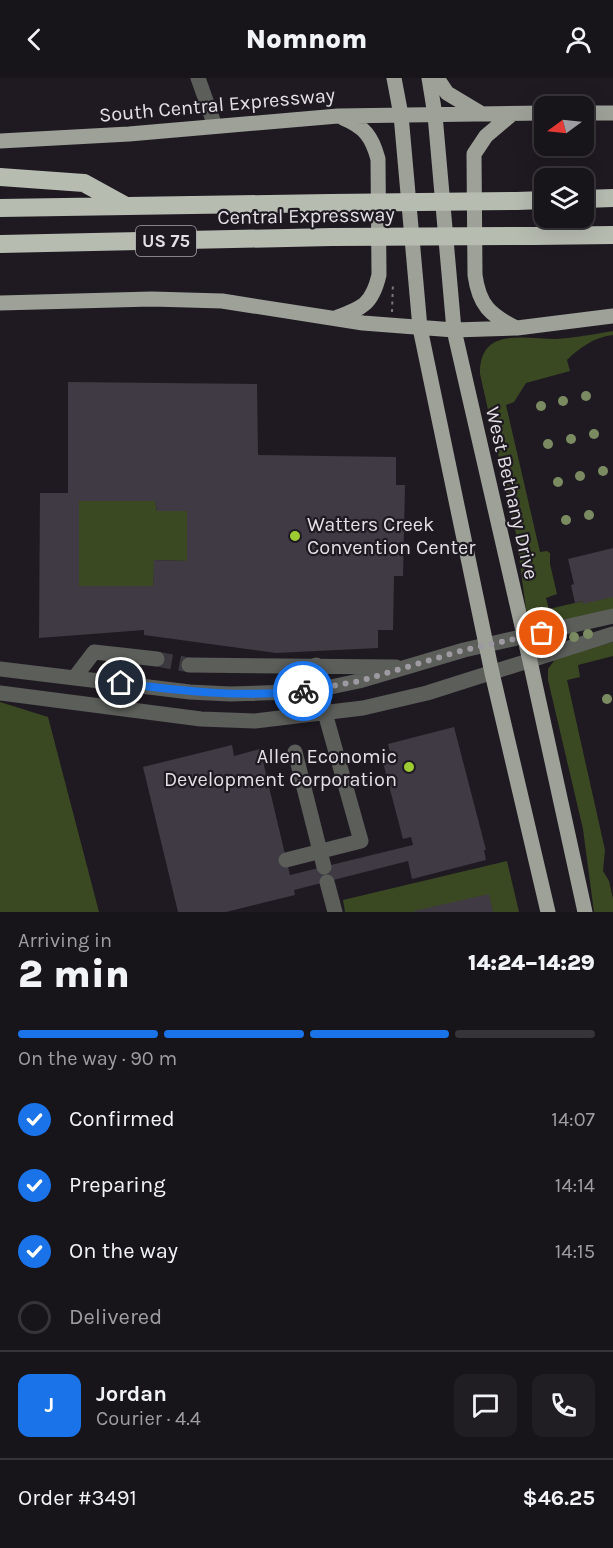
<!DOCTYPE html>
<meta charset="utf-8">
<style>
:root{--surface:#17141a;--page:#201d23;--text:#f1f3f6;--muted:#9e9ea2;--line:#363339;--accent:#1a73e8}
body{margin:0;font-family:Karla,sans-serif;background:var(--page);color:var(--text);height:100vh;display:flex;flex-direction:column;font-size:22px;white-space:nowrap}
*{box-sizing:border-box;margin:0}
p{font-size:20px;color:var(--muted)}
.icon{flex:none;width:33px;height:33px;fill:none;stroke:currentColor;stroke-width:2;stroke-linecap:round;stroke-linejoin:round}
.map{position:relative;height:834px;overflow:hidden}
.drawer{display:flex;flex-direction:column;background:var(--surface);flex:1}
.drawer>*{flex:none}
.needle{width:39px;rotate:255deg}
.controls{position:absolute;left:534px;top:18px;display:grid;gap:12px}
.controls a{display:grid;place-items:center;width:60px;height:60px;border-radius:12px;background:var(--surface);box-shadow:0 6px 24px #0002,0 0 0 2px var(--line);font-size:30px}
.pin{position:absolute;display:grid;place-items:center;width:51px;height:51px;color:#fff;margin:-26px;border:3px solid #fff;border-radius:50%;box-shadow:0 2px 6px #0007}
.courier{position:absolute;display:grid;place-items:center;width:60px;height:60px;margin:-30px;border:4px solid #1a73e8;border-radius:50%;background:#fff;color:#222;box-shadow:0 2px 8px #0007}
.summary em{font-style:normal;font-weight:800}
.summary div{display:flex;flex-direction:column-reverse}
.summary{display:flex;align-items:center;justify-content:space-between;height:102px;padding:0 18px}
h1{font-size:39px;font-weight:800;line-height:45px}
.bar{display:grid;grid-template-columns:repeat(4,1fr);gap:9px 6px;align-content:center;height:72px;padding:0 18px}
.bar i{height:8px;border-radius:4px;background:var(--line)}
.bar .selected{background:var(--accent)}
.bar p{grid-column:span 4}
.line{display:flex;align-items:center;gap:15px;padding:0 18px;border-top:2px solid var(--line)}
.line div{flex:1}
.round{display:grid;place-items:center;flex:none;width:63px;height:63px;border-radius:12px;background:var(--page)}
ol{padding:0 18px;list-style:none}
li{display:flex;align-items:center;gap:18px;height:66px}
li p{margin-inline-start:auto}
li .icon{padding:6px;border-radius:50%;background:var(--accent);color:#fff;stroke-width:4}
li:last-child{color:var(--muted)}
li i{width:33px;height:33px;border:3px solid var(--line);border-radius:50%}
header{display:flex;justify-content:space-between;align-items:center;height:78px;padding:0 18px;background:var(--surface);font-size:27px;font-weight:800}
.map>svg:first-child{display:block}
</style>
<header><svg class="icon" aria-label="back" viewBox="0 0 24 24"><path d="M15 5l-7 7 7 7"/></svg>Nomnom<svg class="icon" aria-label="person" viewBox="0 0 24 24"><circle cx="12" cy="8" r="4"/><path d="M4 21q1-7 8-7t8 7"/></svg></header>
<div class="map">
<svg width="613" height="834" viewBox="0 0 613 834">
<rect width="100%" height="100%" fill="#1f1a22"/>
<path fill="#3b4922" d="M 613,253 L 613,257 C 595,259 580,269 567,282 L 570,293 L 526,305 L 514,324 L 506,327 L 540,474 L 547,473 L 550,475 L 550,486 L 557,516 L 546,520 L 549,531 L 613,516 L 613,532 L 539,547 L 530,541 L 526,531 L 516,456 L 480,296 C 479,248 525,261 556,261 C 575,260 594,256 613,253 Z
M 79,423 L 155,423 L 157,433 L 187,433 L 187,483 L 155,482 L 153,508 L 79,508 Z
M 613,564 L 613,578 L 578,587 L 580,599 L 567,602 L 605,772 L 603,793 L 609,803 L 613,821 L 613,834 L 594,834 L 583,751 L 548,602 L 548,591 L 556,580 Z
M 0,624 L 48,639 L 99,834 L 0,834 Z
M 507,783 L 519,834 L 345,834 L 343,822 Z"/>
<path fill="#3f3a43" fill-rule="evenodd" d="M 68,304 L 257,306 L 258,377 L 396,379 L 396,407 L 405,407 L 403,498 L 394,498 L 393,552 L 378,552 L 378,570 L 276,575 L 144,557 L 144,552 L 39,560 L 40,415 L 68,415 ZM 79,423 L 155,423 L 157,433 L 187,433 L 187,483 L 154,482 L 153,508 L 79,508 Z
M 613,470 L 613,519 L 583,526 L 583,523 L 575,525 L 571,507 L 574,506 L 568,481 Z
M 454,649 L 486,772 L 484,772 L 486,782 L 412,801 L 408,783 L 294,812 L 295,817 L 226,834 L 178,834 L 143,689 L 232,667 L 234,678 L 260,671 L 290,797 L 413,767 L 411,759 L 403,761 L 381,677 L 390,674 L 388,666 Z
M 489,816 L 493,834 L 414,834 L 414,833 Z"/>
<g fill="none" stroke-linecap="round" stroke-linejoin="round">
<path stroke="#3c383f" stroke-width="15" stroke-dasharray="15 8" stroke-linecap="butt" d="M 157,581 L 189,587"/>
<path stroke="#7b777e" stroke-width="2" stroke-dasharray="3 4.5" stroke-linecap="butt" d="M 392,234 L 393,204"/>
<path stroke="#5c5e5a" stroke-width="15" d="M 198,0 L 215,48
M 189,587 L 396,589
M 0,591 L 190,614 L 230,616 L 292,614 L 321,611 L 359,603 L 464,572 L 613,538
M 75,599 L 94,574 L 157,581
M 0,615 L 201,641 L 255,643 L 363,630 L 427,615 L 613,556
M 295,674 L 324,789
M 286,782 L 361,763 L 325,635 L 316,587
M 327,804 L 335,834"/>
<path stroke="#9da198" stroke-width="15" d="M 394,0 L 401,37 L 420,250 L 492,595 L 548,834
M 429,0 L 435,37 L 454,252 L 530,583 L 585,834
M 437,0 L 447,15 L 482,36
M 584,35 L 613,35
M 512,36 L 486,58 L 474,76 L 475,197 C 479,227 490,237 516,250
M 0,63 L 129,56 L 338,38 L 544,35
M 0,225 L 152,221 L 222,223 L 363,245 L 454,252 L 517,250 L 613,238
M 335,240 C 362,230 372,227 379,197 L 378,81 C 372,59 365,49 343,40"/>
<path stroke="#b7bcb1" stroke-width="18" d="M 0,99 L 84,105 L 124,127
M 584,121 L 613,120
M 517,123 L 544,122
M 0,130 L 330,125
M 533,158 L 613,157
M 0,166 L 332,159"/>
<path stroke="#b7bcb1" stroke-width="18" d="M 330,125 L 517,123
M 332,159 L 533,158"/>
</g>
<g fill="#7b8b61">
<circle cx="586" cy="318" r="5"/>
<circle cx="563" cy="323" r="5"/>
<circle cx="541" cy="328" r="5"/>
<circle cx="594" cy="356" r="5"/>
<circle cx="571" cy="361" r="5"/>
<circle cx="548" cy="366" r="5"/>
<circle cx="603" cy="393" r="5"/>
<circle cx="580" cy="398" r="5"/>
<circle cx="558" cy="404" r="5"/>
<circle cx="589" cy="437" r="5"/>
<circle cx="566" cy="442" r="5"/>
<circle cx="588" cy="556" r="5"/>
<circle cx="574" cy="559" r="5"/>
<circle cx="607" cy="621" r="5"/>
</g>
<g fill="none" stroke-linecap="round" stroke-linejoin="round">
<path stroke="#9e9aa1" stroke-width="6" stroke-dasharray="0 10.8" d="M 303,613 L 360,603 L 464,572 L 542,555"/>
<path stroke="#1a73e8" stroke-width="8" d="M 121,605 C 182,613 242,620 303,613"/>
</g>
<g fill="#9ccb32" stroke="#1f1a22" stroke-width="2">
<circle cx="295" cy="458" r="6"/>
<circle cx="409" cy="689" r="6"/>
</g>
<g text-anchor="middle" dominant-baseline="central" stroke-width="4.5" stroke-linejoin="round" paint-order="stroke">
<rect fill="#1f1a22" stroke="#a8a4aa" stroke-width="1.5" x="136" y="148" width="60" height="30" rx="4.5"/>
<g font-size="18" font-weight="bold" fill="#e2dfe5">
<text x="166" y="163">US 75</text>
</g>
<g font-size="20" fill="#e2dfe5" stroke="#1f1a22">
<text transform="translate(217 27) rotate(-5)">South Central Expressway</text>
<text transform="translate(306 138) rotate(-1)">Central Expressway</text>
<text transform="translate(512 415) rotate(77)">West Bethany Drive</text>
</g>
<g font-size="20" fill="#e2dfe5" stroke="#1f1a22" text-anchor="start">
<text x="307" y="446">Watters Creek<tspan x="307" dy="23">Convention Center</tspan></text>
<text x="397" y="678" text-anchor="end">Allen Economic<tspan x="397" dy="23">Development Corporation</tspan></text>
</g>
</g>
</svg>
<div class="controls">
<a><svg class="needle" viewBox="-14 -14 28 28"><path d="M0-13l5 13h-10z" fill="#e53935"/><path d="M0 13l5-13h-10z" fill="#9e9ea2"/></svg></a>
<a><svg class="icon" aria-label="layers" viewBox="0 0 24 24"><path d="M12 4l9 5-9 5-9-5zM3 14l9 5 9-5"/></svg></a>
</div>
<div class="pin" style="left:542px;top:555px;background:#ea580c"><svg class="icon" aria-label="bag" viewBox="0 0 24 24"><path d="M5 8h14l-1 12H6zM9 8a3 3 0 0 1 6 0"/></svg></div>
<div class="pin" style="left:121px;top:605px;background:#1f2937"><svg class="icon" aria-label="home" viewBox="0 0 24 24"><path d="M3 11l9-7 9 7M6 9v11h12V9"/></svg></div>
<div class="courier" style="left:303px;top:613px"><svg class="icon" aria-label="bike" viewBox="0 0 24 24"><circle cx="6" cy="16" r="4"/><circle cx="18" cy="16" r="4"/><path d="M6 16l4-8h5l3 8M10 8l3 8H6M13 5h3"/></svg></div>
</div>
<section class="drawer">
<div class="summary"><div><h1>2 min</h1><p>Arriving in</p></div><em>14:24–14:29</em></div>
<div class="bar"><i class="selected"></i><i class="selected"></i><i class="selected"></i><i></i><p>On the way · 90 m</p></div>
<ol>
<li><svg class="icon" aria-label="check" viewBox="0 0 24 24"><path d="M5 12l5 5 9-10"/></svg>Confirmed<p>14:07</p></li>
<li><svg class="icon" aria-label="check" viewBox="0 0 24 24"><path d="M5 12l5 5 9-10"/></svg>Preparing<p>14:14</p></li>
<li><svg class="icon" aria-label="check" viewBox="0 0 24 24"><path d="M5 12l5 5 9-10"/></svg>On the way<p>14:15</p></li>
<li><i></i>Delivered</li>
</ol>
<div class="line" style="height:108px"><b class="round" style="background:var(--accent);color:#fff">J</b><div><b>Jordan</b><p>Courier · 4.4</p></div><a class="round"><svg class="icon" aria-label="chat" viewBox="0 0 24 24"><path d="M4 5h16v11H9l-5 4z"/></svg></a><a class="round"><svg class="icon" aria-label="phone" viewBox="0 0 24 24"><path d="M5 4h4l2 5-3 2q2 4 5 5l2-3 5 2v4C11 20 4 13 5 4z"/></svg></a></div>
<div class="line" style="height:78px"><div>Order #3491</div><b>$46.25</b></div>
</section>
